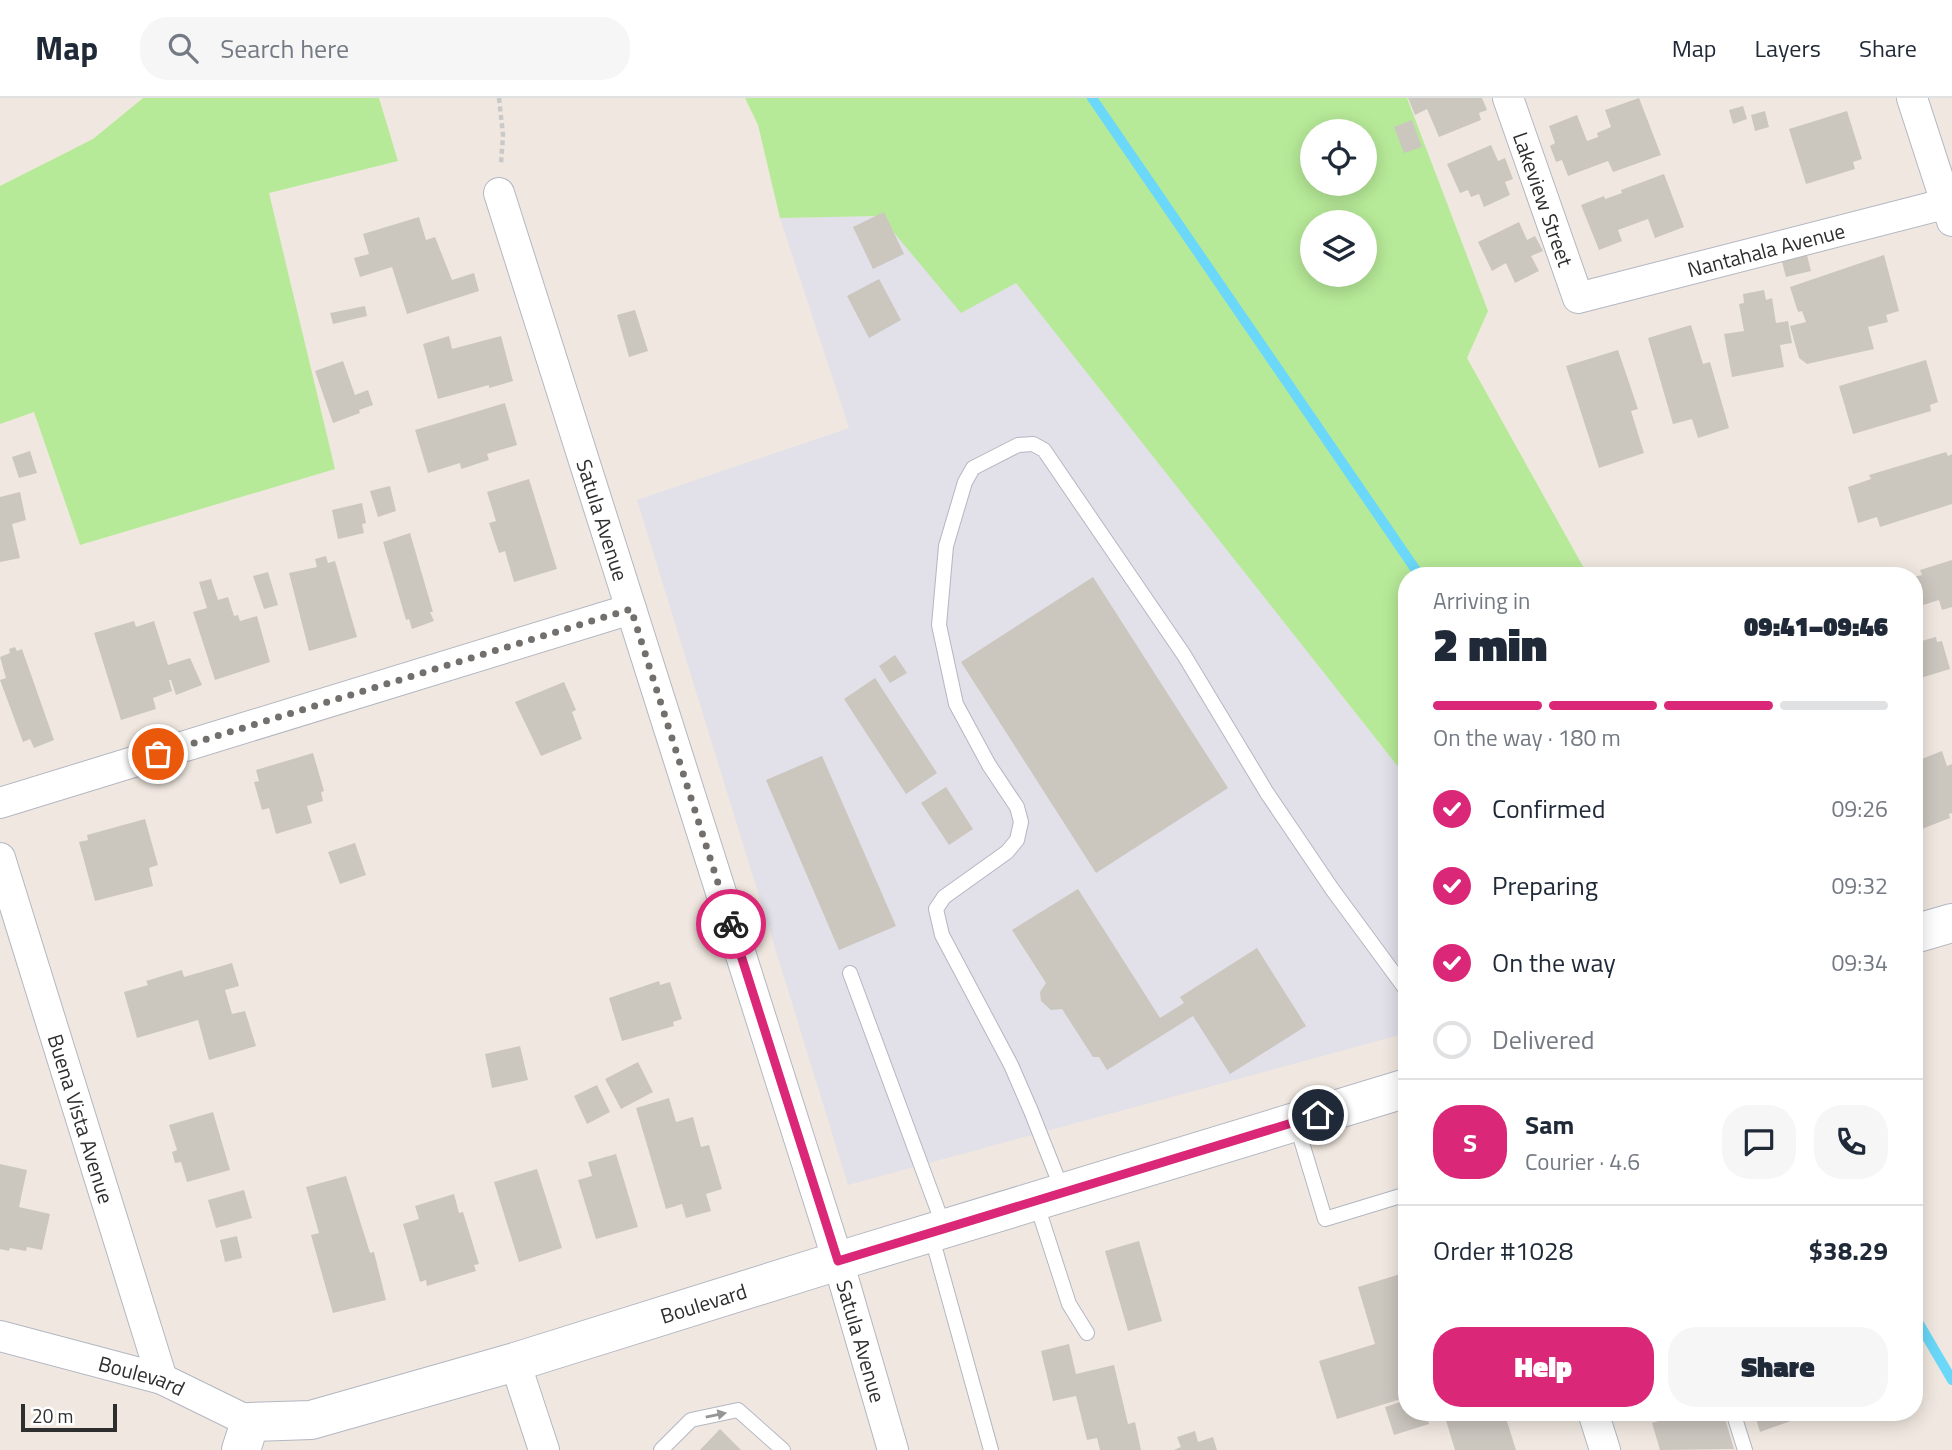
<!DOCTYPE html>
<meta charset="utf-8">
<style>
:root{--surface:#fff;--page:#f6f6f7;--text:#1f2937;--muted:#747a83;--line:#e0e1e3;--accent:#db2777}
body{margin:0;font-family:"Titillium Web",sans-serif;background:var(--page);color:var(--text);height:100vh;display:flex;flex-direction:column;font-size:26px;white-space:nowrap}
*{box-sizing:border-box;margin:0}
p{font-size:23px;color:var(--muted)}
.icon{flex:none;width:38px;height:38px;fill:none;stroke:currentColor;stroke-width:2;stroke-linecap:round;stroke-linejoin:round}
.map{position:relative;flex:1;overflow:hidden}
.panel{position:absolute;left:1398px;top:469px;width:525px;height:854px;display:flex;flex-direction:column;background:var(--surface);border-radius:28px;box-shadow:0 4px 18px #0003}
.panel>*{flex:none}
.tools{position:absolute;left:1300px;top:21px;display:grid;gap:14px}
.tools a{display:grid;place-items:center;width:77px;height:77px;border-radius:50%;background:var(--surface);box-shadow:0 4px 18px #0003;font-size:35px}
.scale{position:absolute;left:21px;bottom:18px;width:96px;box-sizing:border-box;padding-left:7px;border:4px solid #2e2e2e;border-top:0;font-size:19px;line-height:24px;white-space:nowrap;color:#2e2e2e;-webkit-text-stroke:5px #fff;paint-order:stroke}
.pin{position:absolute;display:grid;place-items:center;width:60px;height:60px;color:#fff;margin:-30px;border:4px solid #fff;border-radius:50%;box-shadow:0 2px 7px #0007}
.courier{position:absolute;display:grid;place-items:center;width:70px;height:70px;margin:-35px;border:5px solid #db2777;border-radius:50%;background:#fff;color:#222;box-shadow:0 2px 9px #0007}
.headline em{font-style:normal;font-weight:800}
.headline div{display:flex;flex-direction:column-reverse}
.headline{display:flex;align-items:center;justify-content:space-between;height:119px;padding:0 35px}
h1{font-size:46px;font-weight:800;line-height:52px}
.bar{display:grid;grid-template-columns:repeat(4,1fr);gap:10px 7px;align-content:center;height:84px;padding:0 35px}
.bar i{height:9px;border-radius:5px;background:var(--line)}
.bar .current{background:var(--accent)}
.bar p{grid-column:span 4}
.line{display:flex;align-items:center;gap:18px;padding:0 35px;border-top:2px solid var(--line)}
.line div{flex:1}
.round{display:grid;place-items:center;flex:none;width:74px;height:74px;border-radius:28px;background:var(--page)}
ol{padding:0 35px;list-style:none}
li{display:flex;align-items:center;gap:21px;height:77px}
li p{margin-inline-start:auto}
li .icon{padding:7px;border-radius:50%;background:var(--accent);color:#fff;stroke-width:4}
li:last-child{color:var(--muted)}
li i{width:38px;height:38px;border:4px solid var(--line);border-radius:50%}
.action{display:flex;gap:14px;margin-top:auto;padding:14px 35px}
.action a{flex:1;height:80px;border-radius:28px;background:var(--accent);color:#fff;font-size:28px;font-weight:800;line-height:80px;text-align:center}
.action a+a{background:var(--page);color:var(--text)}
header{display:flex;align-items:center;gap:42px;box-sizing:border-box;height:98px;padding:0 35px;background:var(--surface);border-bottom:2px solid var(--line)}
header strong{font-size:33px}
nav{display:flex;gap:38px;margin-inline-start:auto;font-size:24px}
.search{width:490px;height:63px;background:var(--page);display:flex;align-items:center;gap:18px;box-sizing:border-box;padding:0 24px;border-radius:28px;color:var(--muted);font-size:26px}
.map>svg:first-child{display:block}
</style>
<header>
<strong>Map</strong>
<div class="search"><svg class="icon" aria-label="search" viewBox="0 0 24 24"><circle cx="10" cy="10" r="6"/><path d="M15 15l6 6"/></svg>Search here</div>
<nav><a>Map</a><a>Layers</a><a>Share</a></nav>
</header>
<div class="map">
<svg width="1952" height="1352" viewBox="0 0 1952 1352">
<rect width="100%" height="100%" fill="#f0e8e0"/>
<path fill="#e2e0e8" d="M 880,118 L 1016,184 L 1407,680 L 1407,935 L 848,1087 L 637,402 L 849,330 L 780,120 Z"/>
<path fill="#b7ea98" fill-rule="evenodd" d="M 143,0 L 379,0 L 398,63 L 269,95 L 335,371 L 80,447 L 34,314 L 0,326 L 0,88 L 93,41 Z
M 745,0 L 1407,0 L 1488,213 L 1467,260 L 1585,472 L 1594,478 L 1407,478 L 1407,680 L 1016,185 L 961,215 L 880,118 L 780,120 L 758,27 ZM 1312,33 L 1365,33 L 1365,86 L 1312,86 ZM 1312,124 L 1365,124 L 1365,177 L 1312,177 Z"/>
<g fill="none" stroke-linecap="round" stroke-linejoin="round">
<path stroke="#6bd8f9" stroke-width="10" d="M 1092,0 L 1420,478
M 1914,1217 L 1952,1282"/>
</g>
<path fill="#cbc6be" d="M 1408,0 L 1482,0 L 1487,12 L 1479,15 L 1481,22 L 1439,39 L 1427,11 L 1415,17 Z
M 1639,0 L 1661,57 L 1613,74 L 1608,63 L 1568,78 L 1562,62 L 1556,64 L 1550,48 L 1555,45 L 1549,28 L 1577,17 L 1587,43 L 1598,39 L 1597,35 L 1611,29 L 1605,12 Z
M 1743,8 L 1747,21 L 1733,26 L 1729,12 Z
M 1765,13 L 1769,29 L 1755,33 L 1751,17 Z
M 1847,13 L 1862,61 L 1853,64 L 1855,71 L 1806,86 L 1789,31 Z
M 1412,22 L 1422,49 L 1404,55 L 1394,29 Z
M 1491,47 L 1498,63 L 1505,60 L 1513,81 L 1505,84 L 1510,97 L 1484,109 L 1479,96 L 1471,99 L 1468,92 L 1460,95 L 1447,66 Z
M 1664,76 L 1684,129 L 1655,140 L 1648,121 L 1618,132 L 1622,143 L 1599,152 L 1581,107 L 1604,98 L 1605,101 L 1622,95 L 1621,92 Z
M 884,114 L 904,156 L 873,171 L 853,129 Z
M 419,119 L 426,142 L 435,139 L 452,182 L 474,175 L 479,193 L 407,216 L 392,169 L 360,179 L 354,160 L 369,156 L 363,136 Z
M 1519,124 L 1527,142 L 1535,138 L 1543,153 L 1531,158 L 1539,173 L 1515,185 L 1506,165 L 1492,173 L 1478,144 Z
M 1807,157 L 1811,173 L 1786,179 L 1782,164 Z
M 1884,157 L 1899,213 L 1886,217 L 1888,224 L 1868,229 L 1874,251 L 1807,266 L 1799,260 L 1790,228 L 1806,224 L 1802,213 L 1798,214 L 1790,189 Z
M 879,181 L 901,222 L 869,240 L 847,198 Z
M 1764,192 L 1766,202 L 1772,200 L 1776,225 L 1788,223 L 1792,245 L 1780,247 L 1784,269 L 1732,279 L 1724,236 L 1744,233 L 1739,206 L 1744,205 L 1743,196 Z
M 365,208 L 367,218 L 333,226 L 330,215 Z
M 635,212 L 648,253 L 629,259 L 617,217 Z
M 1691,227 L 1703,266 L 1710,264 L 1729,330 L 1698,340 L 1692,321 L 1673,326 L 1648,240 Z
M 449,238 L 452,251 L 501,238 L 513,283 L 489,290 L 489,287 L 438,301 L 423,246 Z
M 1618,252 L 1638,311 L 1631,313 L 1644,355 L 1599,370 L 1566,268 Z
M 1926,262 L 1938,304 L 1930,307 L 1931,313 L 1853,336 L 1839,288 Z
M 343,263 L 355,297 L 368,292 L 373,307 L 359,312 L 360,315 L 333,325 L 315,273 Z
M 505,305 L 517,347 L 487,356 L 489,362 L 461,371 L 460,365 L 428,375 L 415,332 Z
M 30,353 L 37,375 L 19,380 L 12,359 Z
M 1946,354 L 1948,358 L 1952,356 L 1952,406 L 1880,429 L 1877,419 L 1858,425 L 1848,389 L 1871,381 L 1869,377 Z
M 529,381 L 557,471 L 514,484 L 505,453 L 499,455 L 489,425 L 496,423 L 487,394 Z
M 390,388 L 396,413 L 378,419 L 370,393 Z
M 20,394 L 26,422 L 12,426 L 20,460 L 0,464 L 0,399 Z
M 362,405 L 366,425 L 362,426 L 364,435 L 338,441 L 332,412 Z
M 410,435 L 433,514 L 430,514 L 434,523 L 412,531 L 409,521 L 406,522 L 383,444 Z
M 326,458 L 328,465 L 335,463 L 357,539 L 309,553 L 289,475 L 317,469 L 315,461 Z
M 1952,462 L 1952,509 L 1942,512 L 1939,502 L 1920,508 L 1914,491 L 1914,479 L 1922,477 L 1920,472 Z
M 268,474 L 278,507 L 264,511 L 253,478 Z
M 1093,479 L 1228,690 L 1096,775 L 961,564 Z
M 211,481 L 218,502 L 228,499 L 234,518 L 238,517 L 240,523 L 257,518 L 270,564 L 215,582 L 193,514 L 207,510 L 199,484 Z
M 134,523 L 136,529 L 154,523 L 168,567 L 190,560 L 202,587 L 176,597 L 171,582 L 169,582 L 172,593 L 153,600 L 156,611 L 121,622 L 94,535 Z
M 1936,539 L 1937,544 L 1942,543 L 1950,571 L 1914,582 L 1914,545 Z
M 15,549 L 17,553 L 22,551 L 54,642 L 34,650 L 30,641 L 23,644 L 0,582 L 6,580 L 0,559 L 10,555 L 9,551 Z
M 895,557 L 907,575 L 890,585 L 879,568 Z
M 875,580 L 937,675 L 906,696 L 844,601 Z
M 564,584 L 576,612 L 572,614 L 582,641 L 541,658 L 515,604 Z
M 1942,653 L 1947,668 L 1952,666 L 1952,715 L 1949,716 L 1950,720 L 1914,734 L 1914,664 Z
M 313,655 L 324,693 L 321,694 L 323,703 L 307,708 L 312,725 L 276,736 L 269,710 L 262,712 L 254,684 L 259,683 L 256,672 Z
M 822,658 L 896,828 L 839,852 L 766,682 Z
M 946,689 L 973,731 L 949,747 L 921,705 Z
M 145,721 L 158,767 L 149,770 L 153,788 L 95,803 L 79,744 L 88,742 L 87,737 Z
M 355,745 L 366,777 L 340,786 L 328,754 Z
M 1078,791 L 1160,920 L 1184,905 L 1180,899 L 1257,850 L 1306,928 L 1230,976 L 1193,918 L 1107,972 L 1099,959 L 1093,959 L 1062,911 L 1051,912 L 1041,903 L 1040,894 L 1046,885 L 1012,832 Z
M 232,865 L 239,888 L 225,892 L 232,916 L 245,913 L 256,948 L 209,962 L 198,922 L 137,940 L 124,894 L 148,887 L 146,883 L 182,872 L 184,879 Z
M 659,883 L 660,887 L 670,884 L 682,921 L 673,924 L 674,928 L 622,943 L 609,900 Z
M 520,948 L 528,982 L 492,990 L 485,956 Z
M 638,964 L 653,994 L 621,1011 L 605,981 Z
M 597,987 L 610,1014 L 587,1026 L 574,998 Z
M 669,1000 L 676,1024 L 693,1019 L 701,1049 L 709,1047 L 722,1091 L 706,1096 L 711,1113 L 686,1120 L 682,1106 L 666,1111 L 636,1010 Z
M 213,1014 L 230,1072 L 187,1084 L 181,1064 L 175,1065 L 172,1054 L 177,1052 L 169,1027 Z
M 616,1056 L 638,1129 L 596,1141 L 578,1082 L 592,1078 L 588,1064 Z
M 0,1066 L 27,1072 L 19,1109 L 50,1116 L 42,1152 L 27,1149 L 26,1153 L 10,1150 L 9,1153 L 0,1151 Z
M 537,1071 L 562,1150 L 519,1164 L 494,1084 Z
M 346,1078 L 370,1155 L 374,1154 L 386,1202 L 333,1215 L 311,1137 L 319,1135 L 306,1089 Z
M 244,1092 L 252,1120 L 216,1130 L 208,1102 Z
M 454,1096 L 459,1115 L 463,1114 L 479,1166 L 474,1167 L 476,1173 L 427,1188 L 426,1182 L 420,1184 L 403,1126 L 419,1121 L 415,1108 Z
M 237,1138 L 242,1160 L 225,1164 L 220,1142 Z
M 1139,1143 L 1162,1223 L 1128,1233 L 1105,1153 Z
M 1407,1174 L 1407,1299 L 1337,1321 L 1319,1263 L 1375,1246 L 1358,1189 Z
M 1069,1246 L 1076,1276 L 1114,1267 L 1128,1326 L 1135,1324 L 1141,1352 L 1100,1352 L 1097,1340 L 1087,1342 L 1076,1298 L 1053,1303 L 1041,1253 Z
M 1407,1302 L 1407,1314 L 1425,1314 L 1429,1326 L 1394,1337 L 1385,1309 Z
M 1449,1314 L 1504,1314 L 1516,1352 L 1455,1352 L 1444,1316 Z
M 1689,1314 L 1723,1314 L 1734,1351 L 1660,1352 L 1652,1325 Z
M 1754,1314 L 1813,1314 L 1813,1315 L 1760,1334 Z
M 720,1331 L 741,1352 L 700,1352 Z
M 1195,1333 L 1198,1344 L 1213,1339 L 1217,1352 L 1174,1352 L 1181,1349 L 1177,1339 Z"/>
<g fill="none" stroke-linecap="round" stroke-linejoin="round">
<g stroke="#b3b7c2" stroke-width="16">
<path id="lane" d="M 850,875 L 944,1129
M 1296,1025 L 1325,1121 L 1407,1096
M 1063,1094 L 1031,1013 L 1011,967 L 942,837 L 936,811 L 944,799 L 1007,754 L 1017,742 L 1021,724 L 1017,709 L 989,667 L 956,606 L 939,527 L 946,448 L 965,384 L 973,370 L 1018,347 L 1033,346 L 1044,352 L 1184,557 L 1267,695 L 1332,791 L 1407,893
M 1036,1104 L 1069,1206 L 1087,1235
M 931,1136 L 991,1352
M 1733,1314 L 1745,1352
M 661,1352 L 691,1322 L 738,1312 L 783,1352"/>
</g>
<g stroke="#b3b7c2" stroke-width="32">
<g id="street">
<path id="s1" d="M 1508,0 L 1578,200 L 1952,104"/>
<path d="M 1912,0 L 1952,123"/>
<path id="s2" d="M 499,95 L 838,1163 L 893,1352"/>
<path d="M 0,705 L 631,511"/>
<path id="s3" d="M 0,760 L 162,1281"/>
<path id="s4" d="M 0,1238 L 162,1281 L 250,1324"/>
<path d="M 515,1264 L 544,1352"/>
<path d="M 1593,1314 L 1605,1352"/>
</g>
</g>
<g stroke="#b3b7c2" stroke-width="40">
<g id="secondary">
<path d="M 1914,836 L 1952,825"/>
<path id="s5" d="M 241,1352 L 250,1324 L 311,1322 L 515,1264 L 838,1163 L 1407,990"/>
</g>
</g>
<path stroke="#c9c9c9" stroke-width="4.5" stroke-dasharray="5 3.5" stroke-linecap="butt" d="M 499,0 L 503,37 L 501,65"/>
<use href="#lane" stroke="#fff" stroke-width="14"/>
<use href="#street" stroke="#fff" stroke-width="30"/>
<use href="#secondary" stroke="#fff" stroke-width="38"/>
</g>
<defs><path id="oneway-solid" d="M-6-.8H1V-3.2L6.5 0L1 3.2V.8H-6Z" transform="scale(1.75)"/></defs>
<use fill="#969696" href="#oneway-solid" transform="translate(716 1317) rotate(-12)"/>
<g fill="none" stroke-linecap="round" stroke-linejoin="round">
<path stroke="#726f6c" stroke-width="7" stroke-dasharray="0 12.6" d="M 158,656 L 631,511 L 731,826"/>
<path stroke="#db2777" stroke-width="9" d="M 731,826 L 838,1163 L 1318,1017"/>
</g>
<g text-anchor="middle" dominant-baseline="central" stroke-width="5" stroke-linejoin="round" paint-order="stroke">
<g font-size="21" fill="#2e2e2e" stroke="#fff">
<text stroke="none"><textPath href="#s1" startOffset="107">Lakeview Street</textPath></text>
<text stroke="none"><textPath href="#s1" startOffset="406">Nantahala Avenue</textPath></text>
<text stroke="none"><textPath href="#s2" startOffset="343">Satula Avenue</textPath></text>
<text stroke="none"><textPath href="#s3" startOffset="273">Buena Vista Avenue</textPath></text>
<text stroke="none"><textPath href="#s5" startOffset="500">Boulevard</textPath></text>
<text stroke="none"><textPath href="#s2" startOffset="1204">Satula Avenue</textPath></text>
<text stroke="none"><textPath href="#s4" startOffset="147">Boulevard</textPath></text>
</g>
</g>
</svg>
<div class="tools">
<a><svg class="icon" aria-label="locate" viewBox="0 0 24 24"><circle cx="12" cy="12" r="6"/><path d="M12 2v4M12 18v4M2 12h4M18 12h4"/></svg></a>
<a><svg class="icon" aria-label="layers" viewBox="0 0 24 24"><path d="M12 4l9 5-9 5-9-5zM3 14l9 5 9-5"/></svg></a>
</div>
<div class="scale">20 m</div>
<div class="pin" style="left:158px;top:656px;background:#ea580c"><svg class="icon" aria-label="bag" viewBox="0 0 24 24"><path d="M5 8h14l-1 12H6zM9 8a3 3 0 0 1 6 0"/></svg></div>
<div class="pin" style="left:1318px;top:1017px;background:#1f2937"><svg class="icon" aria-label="home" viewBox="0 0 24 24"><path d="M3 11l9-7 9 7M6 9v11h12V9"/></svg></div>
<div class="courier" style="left:731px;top:826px"><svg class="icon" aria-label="bike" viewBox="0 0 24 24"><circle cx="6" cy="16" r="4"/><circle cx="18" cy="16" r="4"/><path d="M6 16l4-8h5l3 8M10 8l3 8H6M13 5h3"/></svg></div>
<section class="panel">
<div class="headline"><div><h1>2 min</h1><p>Arriving in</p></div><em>09:41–09:46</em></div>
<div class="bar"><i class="current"></i><i class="current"></i><i class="current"></i><i></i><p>On the way · 180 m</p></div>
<ol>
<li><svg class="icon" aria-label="check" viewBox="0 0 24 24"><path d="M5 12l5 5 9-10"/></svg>Confirmed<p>09:26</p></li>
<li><svg class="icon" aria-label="check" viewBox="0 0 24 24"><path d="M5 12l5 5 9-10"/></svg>Preparing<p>09:32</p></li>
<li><svg class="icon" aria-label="check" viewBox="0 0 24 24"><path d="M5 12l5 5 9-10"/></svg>On the way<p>09:34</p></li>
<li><i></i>Delivered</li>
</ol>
<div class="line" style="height:126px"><b class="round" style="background:var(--accent);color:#fff">S</b><div><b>Sam</b><p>Courier · 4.6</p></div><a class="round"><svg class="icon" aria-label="chat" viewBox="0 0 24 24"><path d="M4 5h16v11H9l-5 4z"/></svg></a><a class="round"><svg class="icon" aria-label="phone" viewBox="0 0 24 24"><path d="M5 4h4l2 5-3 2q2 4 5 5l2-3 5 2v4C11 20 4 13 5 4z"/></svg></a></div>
<div class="line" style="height:91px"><div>Order #1028</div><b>$38.29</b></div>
<div class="action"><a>Help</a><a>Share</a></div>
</section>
</div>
